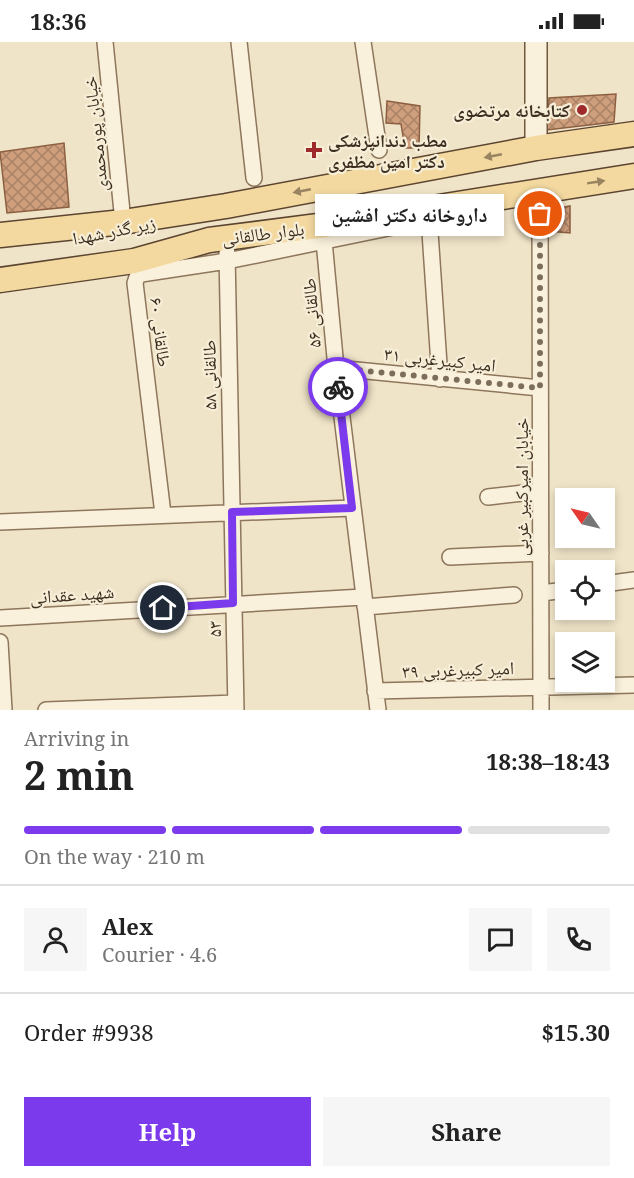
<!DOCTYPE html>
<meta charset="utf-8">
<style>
:root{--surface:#fff;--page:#f6f6f6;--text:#222;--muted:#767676;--line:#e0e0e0;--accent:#7c3aed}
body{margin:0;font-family:"Noto Serif","Noto Naskh Arabic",serif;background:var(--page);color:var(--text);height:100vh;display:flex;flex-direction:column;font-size:22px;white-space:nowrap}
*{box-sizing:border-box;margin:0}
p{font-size:20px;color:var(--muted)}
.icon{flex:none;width:33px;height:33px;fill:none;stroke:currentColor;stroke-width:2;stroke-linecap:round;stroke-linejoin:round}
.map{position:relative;height:668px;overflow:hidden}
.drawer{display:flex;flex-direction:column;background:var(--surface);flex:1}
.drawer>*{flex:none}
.needle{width:39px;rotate:304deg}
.tools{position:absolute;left:555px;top:446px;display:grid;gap:12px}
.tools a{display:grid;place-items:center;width:60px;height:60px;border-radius:0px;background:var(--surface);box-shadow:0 3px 9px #0003;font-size:30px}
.pin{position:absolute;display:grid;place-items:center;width:51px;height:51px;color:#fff;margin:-26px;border:3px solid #fff;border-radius:50%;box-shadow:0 2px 6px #0007}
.courier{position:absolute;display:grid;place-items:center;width:60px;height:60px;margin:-30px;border:4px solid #7c3aed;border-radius:50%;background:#fff;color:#222;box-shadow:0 2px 8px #0007}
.bubble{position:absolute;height:42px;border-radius:0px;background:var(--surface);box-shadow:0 3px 9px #0003;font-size:20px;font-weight:700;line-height:42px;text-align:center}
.summary em{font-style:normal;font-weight:700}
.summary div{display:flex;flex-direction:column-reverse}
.summary{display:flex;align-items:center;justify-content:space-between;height:102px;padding:0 24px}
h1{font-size:39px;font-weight:700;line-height:45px}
.bar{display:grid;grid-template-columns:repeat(4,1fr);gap:9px 6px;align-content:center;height:72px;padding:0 24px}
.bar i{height:8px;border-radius:4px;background:var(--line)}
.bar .current{background:var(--accent)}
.bar p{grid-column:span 4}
.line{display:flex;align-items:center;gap:15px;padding:0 24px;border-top:2px solid var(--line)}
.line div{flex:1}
.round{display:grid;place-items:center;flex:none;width:63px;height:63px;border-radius:0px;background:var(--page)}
.button{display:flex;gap:12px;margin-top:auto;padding:12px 24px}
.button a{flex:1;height:69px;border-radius:0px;background:var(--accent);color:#fff;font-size:24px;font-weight:700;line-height:69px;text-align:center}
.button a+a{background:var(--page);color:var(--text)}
.status{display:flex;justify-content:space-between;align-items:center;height:42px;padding:0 30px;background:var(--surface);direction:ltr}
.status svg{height:16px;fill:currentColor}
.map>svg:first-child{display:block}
</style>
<div class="status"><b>18:36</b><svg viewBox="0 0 49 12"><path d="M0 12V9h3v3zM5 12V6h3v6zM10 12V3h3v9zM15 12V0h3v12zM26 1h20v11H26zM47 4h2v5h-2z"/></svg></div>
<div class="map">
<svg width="634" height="668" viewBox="0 0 634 668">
<defs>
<pattern id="building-cross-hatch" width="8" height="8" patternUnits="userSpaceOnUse" patternTransform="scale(1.5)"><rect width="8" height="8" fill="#cf9f7d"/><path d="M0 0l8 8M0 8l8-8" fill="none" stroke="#a98266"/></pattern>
</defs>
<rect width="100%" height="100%" fill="#f0e4c8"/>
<path fill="url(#building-cross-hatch)" stroke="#8d5f41" stroke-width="1.5" d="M 616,52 L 614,80 L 547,88 L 549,56 Z
M 387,59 L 420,64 L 419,106 L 405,106 L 401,82 L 386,81 Z
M 64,101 L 69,165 L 7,171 L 0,110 Z
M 570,164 L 570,191 L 548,189 L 550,168 Z"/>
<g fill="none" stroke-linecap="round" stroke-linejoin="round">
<g stroke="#8d765c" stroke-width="18">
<path id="street" d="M 105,0 L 123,180
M 239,0 L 254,136
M 363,0 L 379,108
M 540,150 L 541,668
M 430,190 L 440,337
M 324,199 L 336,326 L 378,668
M 227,211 L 236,668
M 336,326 L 540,346
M 488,455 L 540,449
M 163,472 L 135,241 L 137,235 L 141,232 L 227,219 L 398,184
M 0,480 L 352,466
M 450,515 L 541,511
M 604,542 L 634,538
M 541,551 L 566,548
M 365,565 L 514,553
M 0,576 L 363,555
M 0,600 L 4,668
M 375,649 L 634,643
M 46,668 L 235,661"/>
</g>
<g stroke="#6f573f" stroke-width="24">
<path id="secondary" d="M 536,106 L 536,0"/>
</g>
<g stroke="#5b4430" stroke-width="27">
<path id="primary" d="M 0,193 L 123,180 L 226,164 L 536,106 L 634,92
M 0,238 L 134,219 L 209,198 L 326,183 L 634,134"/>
</g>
<use href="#street" stroke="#faf1dc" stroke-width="15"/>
<use href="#secondary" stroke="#faf1dc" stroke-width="21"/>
<use href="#primary" stroke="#f3d9a0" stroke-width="24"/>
</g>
<defs><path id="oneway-solid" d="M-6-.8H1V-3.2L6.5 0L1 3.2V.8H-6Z" transform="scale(1.5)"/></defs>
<g fill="#988460">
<use href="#oneway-solid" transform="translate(493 114) rotate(169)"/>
<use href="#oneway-solid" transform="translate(596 140) rotate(-9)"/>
<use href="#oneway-solid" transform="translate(302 149) rotate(169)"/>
</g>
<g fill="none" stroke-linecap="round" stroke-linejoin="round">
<path stroke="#7c6e5b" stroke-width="6" stroke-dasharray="0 10.8" d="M 338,345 L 336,326 L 540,346 L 540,172"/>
<path stroke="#7c3aed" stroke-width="8" d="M 163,566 L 233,561 L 232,470 L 352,466 L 338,345"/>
</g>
<g fill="#9e2a2b" stroke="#f7eed8" stroke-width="2">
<circle cx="582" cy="68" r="6"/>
<path d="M311 99h6v6h6v6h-6v6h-6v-6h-6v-6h6z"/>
</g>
<g text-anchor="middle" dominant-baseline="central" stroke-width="4.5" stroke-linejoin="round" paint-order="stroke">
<g font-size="18" font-weight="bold" fill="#3d2e20" stroke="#f7eed8" text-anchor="end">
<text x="570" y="68">کتابخانه مرتضوی</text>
<text x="328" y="98" text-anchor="start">مطب دندانپزشکی<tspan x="328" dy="21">دکتر امین مظفری</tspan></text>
</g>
<g font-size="18" fill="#3d2e20" stroke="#f7eed8">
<text transform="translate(95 92) rotate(-96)">خیابان پورمحمدی</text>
<text transform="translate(114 188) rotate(-11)">زیر گذر شهدا</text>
<text transform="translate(263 191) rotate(-7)">بلوار طالقانی</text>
<text transform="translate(311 271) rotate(-95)">طالقانی ۵۶</text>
<text transform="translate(161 290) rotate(83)">طالقانی ۶۰</text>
<text transform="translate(440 317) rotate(6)">امیر کبیرغربی ۳۱</text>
<text transform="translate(209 333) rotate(-91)">طالقانی ۵۸</text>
<text transform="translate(521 445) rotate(-90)">خیابان امیرکبیر غربی</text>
<text transform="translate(72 552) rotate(-4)">شهید عقدانی</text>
<text transform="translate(214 587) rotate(-91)">۵۳</text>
<text transform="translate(458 627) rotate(-2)">امیر کبیرغربی ۳۹</text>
</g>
</g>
</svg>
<div class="tools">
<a><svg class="needle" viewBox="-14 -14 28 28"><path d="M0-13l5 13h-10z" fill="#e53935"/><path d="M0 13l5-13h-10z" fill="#767676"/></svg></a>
<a><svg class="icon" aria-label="locate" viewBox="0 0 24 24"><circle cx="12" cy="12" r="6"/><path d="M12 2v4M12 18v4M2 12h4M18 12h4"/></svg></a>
<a><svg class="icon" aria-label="layers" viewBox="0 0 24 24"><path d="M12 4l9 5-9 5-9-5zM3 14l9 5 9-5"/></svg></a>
</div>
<div class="pin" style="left:540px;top:172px;background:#ea580c"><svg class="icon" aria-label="bag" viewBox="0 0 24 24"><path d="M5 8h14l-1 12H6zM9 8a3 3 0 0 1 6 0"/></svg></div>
<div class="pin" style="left:163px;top:566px;background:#1f2937"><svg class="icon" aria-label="home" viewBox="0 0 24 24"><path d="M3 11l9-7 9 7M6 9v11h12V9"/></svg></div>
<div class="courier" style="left:338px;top:345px"><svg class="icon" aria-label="bike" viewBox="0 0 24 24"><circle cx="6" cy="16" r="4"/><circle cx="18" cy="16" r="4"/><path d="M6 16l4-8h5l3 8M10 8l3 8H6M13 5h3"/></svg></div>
<div class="bubble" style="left:315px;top:152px;width:189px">داروخانه دکتر افشین</div>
</div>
<section class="drawer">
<div class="summary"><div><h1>2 min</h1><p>Arriving in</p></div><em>18:38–18:43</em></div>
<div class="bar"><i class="current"></i><i class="current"></i><i class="current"></i><i></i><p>On the way · 210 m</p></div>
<div class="line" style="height:108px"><a class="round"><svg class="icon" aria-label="person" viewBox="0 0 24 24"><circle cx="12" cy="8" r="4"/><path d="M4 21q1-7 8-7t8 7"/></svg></a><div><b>Alex</b><p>Courier · 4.6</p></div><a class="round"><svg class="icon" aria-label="chat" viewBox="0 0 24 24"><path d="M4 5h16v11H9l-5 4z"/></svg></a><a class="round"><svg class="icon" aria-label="phone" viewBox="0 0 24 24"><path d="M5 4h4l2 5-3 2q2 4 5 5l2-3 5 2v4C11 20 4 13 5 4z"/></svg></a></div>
<div class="line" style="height:78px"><div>Order #9938</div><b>$15.30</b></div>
<div class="button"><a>Help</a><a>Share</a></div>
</section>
